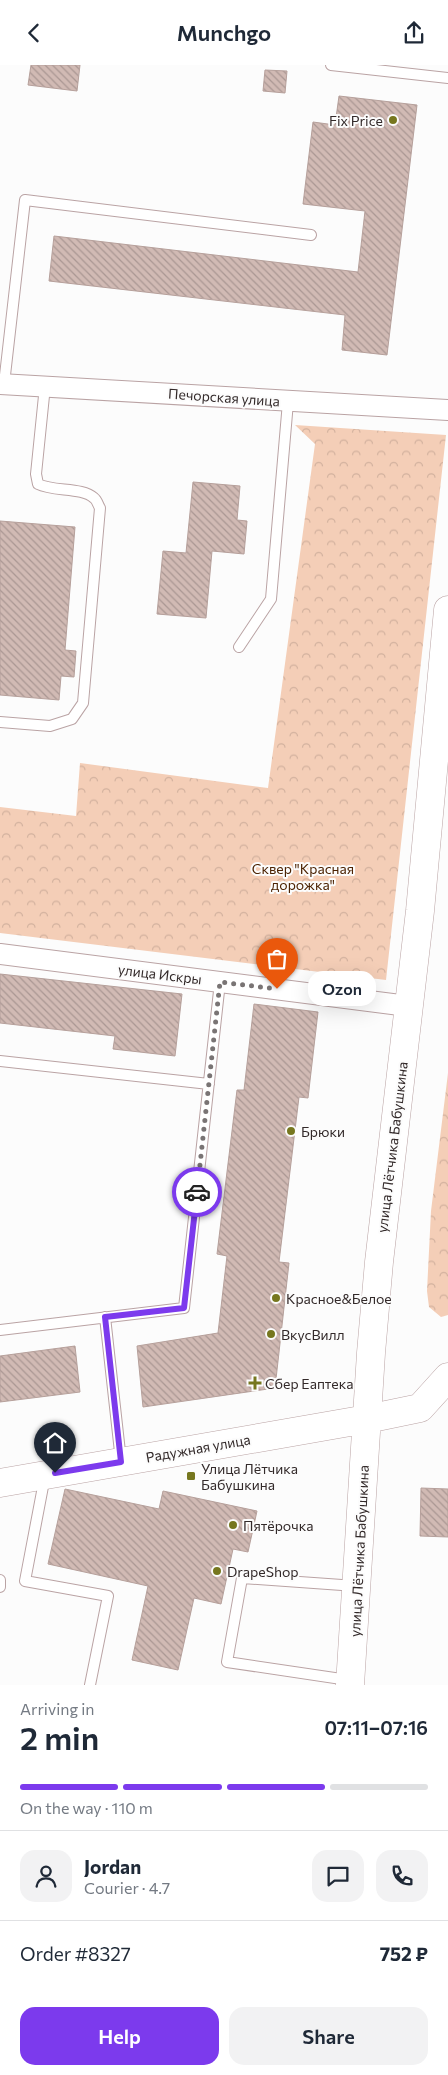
<!DOCTYPE html>
<meta charset="utf-8">
<style>
:root{--surface:#fff;--page:#f2f2f3;--text:#1f2937;--muted:#747a83;--line:#e0e1e3;--accent:#7c3aed}
body{margin:0;font-family:Commissioner,sans-serif;background:var(--page);color:var(--text);height:100vh;display:flex;flex-direction:column;font-size:19px;white-space:nowrap}
*{box-sizing:border-box;margin:0}
p{font-size:16px;color:var(--muted)}
.icon{flex:none;width:28px;height:28px;fill:none;stroke:currentColor;stroke-width:2;stroke-linecap:round;stroke-linejoin:round}
.map{position:relative;height:1620px;overflow:hidden}
.details{display:flex;flex-direction:column;background:var(--surface);flex:1}
.details>*{flex:none}
.pin{position:absolute;display:grid;place-items:center;width:42px;height:42px;color:#fff;margin:-51px -21px;border-radius:50% 50% 50% 0;rotate:-45deg;box-shadow:0 0 5px #0007}
.pin .icon{rotate:45deg}
.courier{position:absolute;display:grid;place-items:center;width:50px;height:50px;margin:-25px;border:4px solid #7c3aed;border-radius:50%;background:#fff;color:#222;box-shadow:0 1px 6px #0007}
.bubble{position:absolute;height:35px;border-radius:15px;background:var(--surface);box-shadow:0 5px 20px #0002;font-size:16px;font-weight:600;line-height:35px;text-align:center}
.head em{font-style:normal;font-weight:600}
.head div{display:flex;flex-direction:column-reverse}
.head{display:flex;align-items:center;justify-content:space-between;height:85px;padding:0 20px}
h1{font-size:32px;font-weight:600;line-height:38px}
.bar{display:grid;grid-template-columns:repeat(4,1fr);gap:8px 5px;align-content:center;height:60px;padding:0 20px}
.bar i{height:6px;border-radius:4px;background:var(--line)}
.bar .current{background:var(--accent)}
.bar p{grid-column:span 4}
.line{display:flex;align-items:center;gap:12px;padding:0 20px;border-top:1px solid var(--line)}
.line div{flex:1}
.round{display:grid;place-items:center;flex:none;width:52px;height:52px;border-radius:15px;background:var(--page)}
.cta{display:flex;gap:10px;margin-top:auto;padding:10px 20px}
.cta a{flex:1;height:58px;border-radius:15px;background:var(--accent);color:#fff;font-size:20px;font-weight:600;line-height:58px;text-align:center}
.cta a+a{background:var(--page);color:var(--text)}
header{display:flex;justify-content:space-between;align-items:center;height:65px;padding:0 20px;background:var(--surface);font-size:22px;font-weight:600}
.map>svg:first-child{display:block}
</style>
<header><svg class="icon" aria-label="back" viewBox="0 0 24 24"><path d="M15 5l-7 7 7 7"/></svg>Munchgo<svg class="icon" aria-label="share" viewBox="0 0 24 24"><path d="M12 15V3M7 8l5-5 5 5M5 13v7h14v-7"/></svg></header>
<div class="map">
<svg width="448" height="1620" viewBox="0 0 448 1620">
<defs>
<pattern id="park-crowns" width="20" height="18" patternUnits="userSpaceOnUse" patternTransform="scale(1.25)"><rect width="20" height="18" fill="#f4ceb7"/><path d="M2 6a3 3 0 1 1 6 0M12 15a3 3 0 1 1 6 0" fill="none" stroke="#d2b19e"/></pattern>
<pattern id="building-back-hatch" width="6" height="6" patternUnits="userSpaceOnUse" patternTransform="scale(1.25)"><rect width="6" height="6" fill="#d1bab4"/><path d="M-1 5l2 2M0 0l6 6M5-1l2 2" fill="none" stroke="#aa9793"/></pattern>
</defs>
<rect width="100%" height="100%" fill="#fcfcfc"/>
<path fill="url(#park-crowns)" d="M 295,360 L 446,370 L 386,915 L 0,868 L 0,742 L 76,751 L 80,698 L 268,723 L 315,379 Z
M 448,1008 L 448,1250 L 441,1252 L 429,1242 L 427,1226 L 431,1146 Z"/>
<path fill="url(#building-back-hatch)" stroke="#b6a09b" d="M 31,0 L 80,0 L 77,26 L 28,20 Z
M 265,5 L 287,6 L 285,28 L 263,26 Z
M 339,31 L 417,40 L 387,290 L 342,285 L 345,250 L 49,216 L 54,171 L 358,207 L 365,146 L 303,139 L 313,57 L 335,60 Z
M 193,417 L 240,421 L 237,455 L 247,456 L 244,489 L 212,486 L 206,553 L 157,549 L 163,486 L 186,488 Z
M 0,456 L 75,462 L 65,585 L 76,586 L 74,612 L 61,611 L 59,635 L 0,630 Z
M 0,909 L 182,929 L 175,991 L 113,984 L 115,971 L 0,958 Z
M 254,939 L 318,947 L 308,1033 L 299,1032 L 279,1197 L 289,1198 L 275,1323 L 143,1342 L 137,1281 L 218,1268 L 227,1191 L 217,1189 L 237,1025 L 244,1025 Z
M 75,1281 L 80,1327 L 0,1337 L 0,1291 Z
M 421,1423 L 448,1424 L 448,1472 L 420,1471 Z
M 65,1424 L 159,1444 L 163,1426 L 257,1446 L 248,1487 L 233,1484 L 221,1539 L 194,1533 L 178,1605 L 132,1595 L 148,1521 L 48,1499 Z"/>
<g fill="none" stroke-linecap="round" stroke-linejoin="round">
<g stroke="#baa3a4" stroke-width="12">
<path id="lane" d="M 331,0 L 448,13
M 4,319 L 25,135 L 311,170
M 239,582 L 271,534 L 288,337
M 0,657 L 50,661 L 72,654 L 83,638 L 100,443 C 98,440 97,435 94,433 C 82,422 54,427 38,419 L 36,409 L 45,321
M 0,996 L 209,1019
M 105,1252 L 121,1396
M 0,1265 L 184,1243 L 220,917
M 45,1411 L 25,1516 L 108,1531 L 90,1620
M 0,1515 L 0,1522
M 348,1615 L 227,1597 L 242,1513 L 356,1521"/>
</g>
<g stroke="#baa3a4" stroke-width="22">
<path id="street" d="M 0,319 L 448,345
M 0,889 L 408,941"/>
</g>
<g stroke="#baa3a4" stroke-width="29">
<path id="secondary" d="M 0,1418 L 367,1354 L 420,1343 L 448,1312
M 350,1620 L 371,1288 L 379,1197 L 420,846 L 448,545"/>
</g>
<use href="#lane" stroke="#fff" stroke-width="10"/>
<use href="#street" stroke="#fff" stroke-width="20"/>
<use href="#secondary" stroke="#fff" stroke-width="28"/>
</g>
<g fill="none" stroke-linecap="round" stroke-linejoin="round">
<path stroke="#797474" stroke-width="5" stroke-dasharray="0 9" d="M 197,1127 L 220,917 L 277,924"/>
<path stroke="#7c3aed" stroke-width="6" d="M 55,1408 L 121,1397 L 105,1252 L 184,1243 L 197,1127"/>
</g>
<g fill="#76771f" stroke="#fcfcfc" stroke-width="2">
<circle cx="393" cy="55" r="5"/>
<circle cx="291" cy="1066" r="5"/>
<circle cx="276" cy="1233" r="5"/>
<circle cx="271" cy="1269" r="5"/>
<path d="M252.5 1310.5h5v5h5v5h-5v5h-5v-5h-5v-5h5z"/>
<rect x="186" y="1406" width="10" height="10" rx="2.5"/>
<circle cx="233" cy="1460" r="5"/>
<circle cx="217" cy="1506" r="5"/>
</g>
<g text-anchor="middle" dominant-baseline="central" stroke-width="4" stroke-linejoin="round" paint-order="stroke">
<g font-size="14" fill="#332a2a" stroke="#fcfcfc" text-anchor="start">
<text x="383" y="55" text-anchor="end">Fix Price</text>
<text x="301" y="1066">Брюки</text>
<text x="286" y="1233">Красное&amp;Белое</text>
<text x="281" y="1269">ВкусВилл</text>
<text x="265" y="1318">Сбер Еаптека</text>
<text x="201" y="1403">Улица Лётчика<tspan x="201" dy="16">Бабушкина</tspan></text>
<text x="243" y="1460">Пятёрочка</text>
<text x="227" y="1506">DrapeShop</text>
</g>
<g font-size="14" fill="#332a2a" stroke="#fcfcfc">
<text transform="translate(224 332) rotate(4)">Печорская улица</text>
<text transform="translate(160 909) rotate(7)">улица Искры</text>
<text transform="translate(392 1082) rotate(-83)">улица Лётчика Бабушкина</text>
<text transform="translate(198 1383) rotate(-10)">Радужная улица</text>
<text transform="translate(359 1486) rotate(-87)">улица Лётчика Бабушкина</text>
</g>
<g font-size="14" fill="#4c2303" stroke="#fcfcfc">
<text x="303" y="803">Сквер "Красная<tspan x="303" dy="16">дорожка"</tspan></text>
</g>
</g>
</svg>
<div class="pin" style="left:277px;top:924px;background:#ea580c"><svg class="icon" aria-label="bag" viewBox="0 0 24 24"><path d="M5 8h14l-1 12H6zM9 8a3 3 0 0 1 6 0"/></svg></div>
<div class="pin" style="left:55px;top:1408px;background:#1f2937"><svg class="icon" aria-label="home" viewBox="0 0 24 24"><path d="M3 11l9-7 9 7M6 9v11h12V9"/></svg></div>
<div class="courier" style="left:197px;top:1127px"><svg class="icon" aria-label="car" viewBox="0 0 24 24"><path d="M5 17H2v-5l4-1 3-4h7l3 4 3 1v5h-3M9 17h6M6 11h13"/><circle cx="7" cy="17" r="2"/><circle cx="17" cy="17" r="2"/></svg></div>
<div class="bubble" style="left:308px;top:906px;width:68px">Ozon</div>
</div>
<section class="details">
<div class="head"><div><h1>2 min</h1><p>Arriving in</p></div><em>07:11–07:16</em></div>
<div class="bar"><i class="current"></i><i class="current"></i><i class="current"></i><i></i><p>On the way · 110 m</p></div>
<div class="line" style="height:90px"><a class="round"><svg class="icon" aria-label="person" viewBox="0 0 24 24"><circle cx="12" cy="8" r="4"/><path d="M4 21q1-7 8-7t8 7"/></svg></a><div><b>Jordan</b><p>Courier · 4.7</p></div><a class="round"><svg class="icon" aria-label="chat" viewBox="0 0 24 24"><path d="M4 5h16v11H9l-5 4z"/></svg></a><a class="round"><svg class="icon" aria-label="phone" viewBox="0 0 24 24"><path d="M5 4h4l2 5-3 2q2 4 5 5l2-3 5 2v4C11 20 4 13 5 4z"/></svg></a></div>
<div class="line" style="height:65px"><div>Order #8327</div><b>752 ₽</b></div>
<div class="cta"><a>Help</a><a>Share</a></div>
</section>
